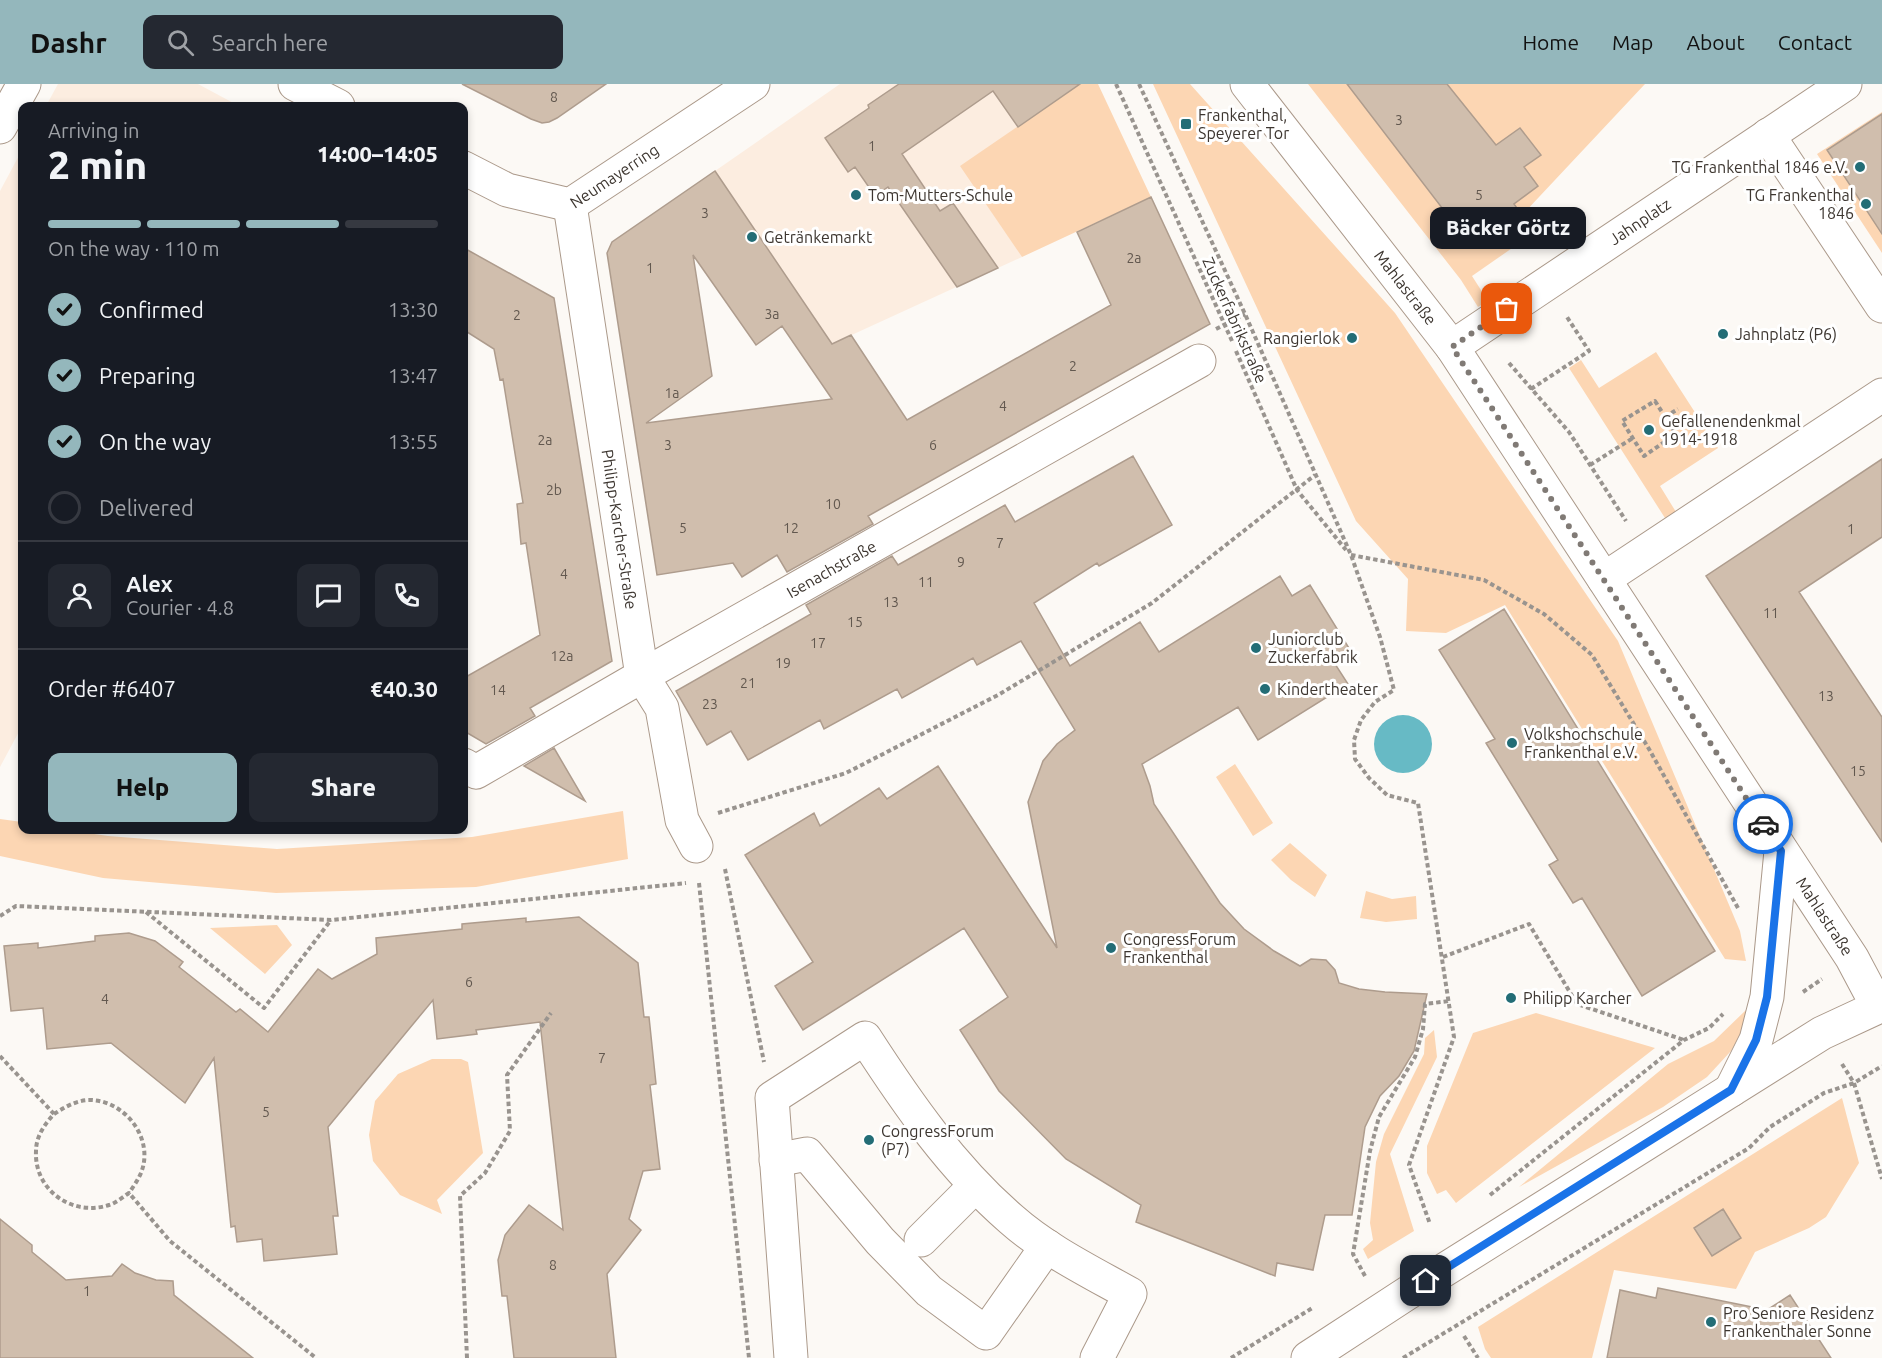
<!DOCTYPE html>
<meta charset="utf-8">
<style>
:root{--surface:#171b24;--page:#242831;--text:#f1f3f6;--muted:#9ea1a6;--line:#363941;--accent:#94b7bc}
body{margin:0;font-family:Ubuntu,sans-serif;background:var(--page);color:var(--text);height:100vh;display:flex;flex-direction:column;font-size:22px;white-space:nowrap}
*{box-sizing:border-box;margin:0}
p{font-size:20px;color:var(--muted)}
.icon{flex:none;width:33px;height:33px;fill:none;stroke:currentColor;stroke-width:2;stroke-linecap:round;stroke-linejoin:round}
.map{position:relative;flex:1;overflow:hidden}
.details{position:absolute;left:18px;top:18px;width:450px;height:732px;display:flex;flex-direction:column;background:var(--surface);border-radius:12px;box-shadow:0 3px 9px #0003}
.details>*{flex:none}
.pin{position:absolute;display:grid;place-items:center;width:51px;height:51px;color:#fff;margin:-26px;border-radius:12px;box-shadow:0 3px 9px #0006}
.courier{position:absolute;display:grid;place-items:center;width:60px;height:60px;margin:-30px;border:4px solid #1a73e8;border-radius:50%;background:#fff;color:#222;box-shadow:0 2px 8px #0007}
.bubble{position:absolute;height:42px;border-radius:12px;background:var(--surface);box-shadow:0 3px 9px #0003;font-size:20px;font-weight:800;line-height:42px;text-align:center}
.overview em{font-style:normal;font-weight:800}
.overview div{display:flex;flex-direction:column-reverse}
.overview{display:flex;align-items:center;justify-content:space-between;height:102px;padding:0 30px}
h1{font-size:39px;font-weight:800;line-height:45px}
.bar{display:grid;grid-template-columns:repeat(4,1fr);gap:9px 6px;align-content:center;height:72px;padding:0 30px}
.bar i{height:8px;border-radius:4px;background:var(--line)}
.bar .on{background:var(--accent)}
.bar p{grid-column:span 4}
.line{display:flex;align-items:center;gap:15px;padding:0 30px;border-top:2px solid var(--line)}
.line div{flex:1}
.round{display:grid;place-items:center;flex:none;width:63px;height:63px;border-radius:12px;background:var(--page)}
ol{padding:0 30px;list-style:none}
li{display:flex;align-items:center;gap:18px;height:66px}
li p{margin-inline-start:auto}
li .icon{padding:6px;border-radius:50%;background:var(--accent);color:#111;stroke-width:4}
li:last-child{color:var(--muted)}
li i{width:33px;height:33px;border:3px solid var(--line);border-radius:50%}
.button{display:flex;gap:12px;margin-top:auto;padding:12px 30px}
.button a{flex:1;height:69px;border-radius:12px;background:var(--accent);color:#111;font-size:24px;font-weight:800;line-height:69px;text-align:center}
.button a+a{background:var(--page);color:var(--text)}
header{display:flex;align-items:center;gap:36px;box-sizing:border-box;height:84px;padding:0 30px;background:var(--accent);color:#111}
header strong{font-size:28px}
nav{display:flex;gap:33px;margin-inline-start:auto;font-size:21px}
.search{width:420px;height:54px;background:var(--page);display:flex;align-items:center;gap:15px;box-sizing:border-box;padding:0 21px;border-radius:12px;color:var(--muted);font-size:22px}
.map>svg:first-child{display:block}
</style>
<header>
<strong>Dashr</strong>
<div class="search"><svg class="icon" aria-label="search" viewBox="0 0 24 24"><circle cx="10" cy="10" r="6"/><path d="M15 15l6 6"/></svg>Search here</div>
<nav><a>Home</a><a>Map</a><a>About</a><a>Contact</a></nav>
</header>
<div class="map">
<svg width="1882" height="1274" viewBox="0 0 1882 1274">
<rect width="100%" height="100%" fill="#fcf9f5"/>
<path fill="#fcede0" d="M 58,0 L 198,0 L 239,22 L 46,22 Z
M 840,0 L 1080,0 L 961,82 L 1022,173 L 832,260 L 715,87 Z
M 22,66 L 22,642 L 0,683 L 0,107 Z"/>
<path fill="#fcd6b3" d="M 1080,0 L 1098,0 L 1151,113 L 1022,173 L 960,82 Z
M 1153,0 L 1190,0 L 1395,229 L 1618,557 L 1740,847 L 1746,877 L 1725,875 L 1505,521 L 1446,549 L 1406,547 L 1408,495 L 1356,437 Z
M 1308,0 L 1645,0 L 1508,146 L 1518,160 L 1472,192 L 1488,217 L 1478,223 L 1461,196 Z
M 1882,28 L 1882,169 L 1817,70 Z
M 1656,268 L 1718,364 L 1660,402 L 1676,428 L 1665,434 L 1569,284 L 1581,276 L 1599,304 Z
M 1235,680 L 1273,739 L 1253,752 L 1216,693 Z
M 623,727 L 628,775 L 476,803 L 276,809 L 103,794 L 0,772 L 0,735 L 22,738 L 22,746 L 67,746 L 108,752 L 277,765 L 472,753 Z
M 1290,759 L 1327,791 L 1315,813 L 1291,796 L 1271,776 Z
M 1366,807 L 1392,815 L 1416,812 L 1417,835 L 1386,838 L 1360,834 Z
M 277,841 L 292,861 L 265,890 L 210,844 Z
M 1747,925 L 1751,931 L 1731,967 L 1707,993 L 1663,1023 L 1519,1103 L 1668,980 L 1714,957 Z
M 1536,929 L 1655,964 L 1456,1119 L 1446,1106 L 1437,1110 L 1427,1089 L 1427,1062 L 1473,949 Z
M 1434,946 L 1437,973 L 1390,1070 L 1414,1147 L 1368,1175 L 1363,1165 L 1373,1156 L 1370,1139 L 1376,1078 L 1384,1050 L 1424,970 L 1425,954 Z
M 432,975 L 461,975 L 468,978 L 483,1069 L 437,1116 L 442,1130 L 400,1111 L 373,1077 L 369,1051 L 375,1017 L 398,990 Z
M 1842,1014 L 1859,1079 L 1826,1133 L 1809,1144 L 1755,1168 L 1736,1205 L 1614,1186 L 1592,1274 L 1491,1274 L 1485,1265 L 1478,1243 Z"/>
<path fill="#67bac5" d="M1374 660a29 29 0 1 1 58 0a29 29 0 1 1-58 0Z"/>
<path fill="#d0bead" stroke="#ae9c8d" stroke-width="1.5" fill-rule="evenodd" d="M 462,0 L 606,0 L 557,34 L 549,38 L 542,39 L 531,35 Z
M 899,0 L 1080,0 L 1018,43 L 993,7 L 902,70 L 940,127 L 953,119 L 998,184 L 957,203 L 888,103 L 875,112 L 855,83 L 848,88 L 825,54 L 869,24 L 868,21 Z
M 1347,0 L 1447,0 L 1496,61 L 1520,44 L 1541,71 L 1524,83 L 1538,102 L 1514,120 L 1519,127 L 1472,163 Z
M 1882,30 L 1882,150 L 1827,66 Z
M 715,87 L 832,260 L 851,251 L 907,336 L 1111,221 L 1077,148 L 1151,113 L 1210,240 L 868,432 L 873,440 L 787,488 L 777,471 L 742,493 L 733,479 L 657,491 L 607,169 L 612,158 ZM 693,171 L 756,261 L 782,242 L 832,315 L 646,339 L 712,292 Z
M 464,164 L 554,214 L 612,577 L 530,624 L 535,632 L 486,660 L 464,647 L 464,594 L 540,551 L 526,459 L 521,460 L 517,420 L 523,419 L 503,295 L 500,296 L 494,265 L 464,246 Z
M 1133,372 L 1172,441 L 1099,482 L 1097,479 L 1034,519 L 1070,582 L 1140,538 L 1159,568 L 1280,492 L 1292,512 L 1310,501 L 1352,569 L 1335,580 L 1348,600 L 1258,656 L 1238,623 L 1142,680 L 1150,702 L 1154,720 L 1220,819 L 1244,845 L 1274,867 L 1300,882 L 1311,875 L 1326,876 L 1335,886 L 1339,899 L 1359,905 L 1385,908 L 1427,910 L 1414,967 L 1399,992 L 1380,1012 L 1365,1043 L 1352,1131 L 1325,1131 L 1313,1186 L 1277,1179 L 1275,1192 L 1136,1138 L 1141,1121 L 1066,1075 L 999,1007 L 960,946 L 1008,913 L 964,844 L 803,946 L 775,902 L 813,878 L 745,771 L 814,729 L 820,742 L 879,704 L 887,715 L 938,682 L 1057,864 L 1028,718 L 1043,677 L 1057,660 L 1075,646 L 1021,557 L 977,581 L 973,574 L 902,614 L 897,605 L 824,645 L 820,636 L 748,676 L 731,647 L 707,661 L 676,607 L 811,530 L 806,521 L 892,472 L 898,481 L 1005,421 L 1015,438 Z
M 1882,375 L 1882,453 L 1799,508 L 1882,633 L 1882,758 L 1706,492 Z
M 1504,525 L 1715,867 L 1642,912 L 1582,814 L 1573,819 L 1549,781 L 1558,776 L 1486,659 L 1495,655 L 1439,566 Z
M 554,664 L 585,717 L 524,682 Z
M 579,833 L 638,879 L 644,933 L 649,933 L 656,1000 L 650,1001 L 660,1085 L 643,1087 L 629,1135 L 641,1146 L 607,1190 L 616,1274 L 514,1274 L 507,1212 L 502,1212 L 498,1176 L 505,1151 L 529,1121 L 563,1146 L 540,938 L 476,946 L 477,950 L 437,955 L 433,916 L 328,1043 L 338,1132 L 333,1132 L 337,1170 L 264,1177 L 262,1155 L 237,1158 L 235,1142 L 231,1143 L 214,974 L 185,1019 L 111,959 L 47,965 L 43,924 L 11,927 L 4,862 L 38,859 L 38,864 L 95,857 L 95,852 L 129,849 L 155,857 L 183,878 L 179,883 L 236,928 L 240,925 L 268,948 L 318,885 L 332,895 L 377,870 L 376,854 L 462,845 L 462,840 L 526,834 L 526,838 Z
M 1723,1125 L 1741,1154 L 1712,1172 L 1694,1144 Z
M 0,1135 L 32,1161 L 32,1168 L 66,1196 L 112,1192 L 122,1180 L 135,1189 L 156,1196 L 173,1197 L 174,1211 L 253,1274 L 0,1274 Z
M 1658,1204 L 1767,1226 L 1790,1211 L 1831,1274 L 1607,1274 L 1620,1206 L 1656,1214 Z"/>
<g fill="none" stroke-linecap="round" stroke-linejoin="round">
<g stroke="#ab998a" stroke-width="35">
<g id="minor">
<path d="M 295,0 L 338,22"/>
<path d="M 0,43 L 24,0"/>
<path d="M 1768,51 L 1882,222"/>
<path id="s1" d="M 464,84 L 507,106 L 570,121 L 753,0"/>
<path id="s2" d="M 570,121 L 642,592 L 662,624 L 682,736 L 696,762"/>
<path id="s3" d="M 1452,263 L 1845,0"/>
<path d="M 1604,495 L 1882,311"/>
<path id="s4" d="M 464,681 L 476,688 L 642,592 L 1199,277"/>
<path d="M 776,1076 L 807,1070 L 880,1157 L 929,1207 L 986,1249 L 1047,1162"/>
<path d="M 921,1156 L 975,1102"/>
<path d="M 791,1274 L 772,1014 L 865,954 C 907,1019 952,1084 1011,1135 C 1046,1166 1089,1187 1130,1210 L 1097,1274"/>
</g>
</g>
<g stroke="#ab998a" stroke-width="35">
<g id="major">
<path id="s5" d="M 1247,0 L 1452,263 L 1852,874 L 1878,923 L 1822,949 L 1406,1210 L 1308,1274"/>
<path d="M 1731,1006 L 1756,956 L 1767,913 L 1781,767"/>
</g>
</g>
<path stroke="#99948f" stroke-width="4" stroke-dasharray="4.5 3" stroke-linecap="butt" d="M 1116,0 L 1232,257
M 1139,0 L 1245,230 L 1351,471 L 1380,553 L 1394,606 L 1375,618 L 1361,636 L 1354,656 L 1355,675 L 1369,694 L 1387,711 L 1418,719 L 1454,953 L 1409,1081 L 1430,1140
M 1216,245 L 1245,230
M 1236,267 L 1297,406 L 1346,466
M 1509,279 L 1569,348 L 1626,437
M 1531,305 L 1589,267 L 1567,233 L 1565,234
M 1655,317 L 1676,350 L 1644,372 L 1622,337 Z
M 1665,333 L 1678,325
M 1590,381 L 1633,354
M 1351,471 L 1484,496 L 1544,530 L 1592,571 L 1649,665 L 1738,824
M 718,729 L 846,689 L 998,611 L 1152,519 L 1315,391
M 725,785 L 764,978
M 699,799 L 749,1274
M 146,828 L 264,924 L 331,836
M 0,832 L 16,822 L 331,836 L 686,799
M 1443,873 L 1529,840 L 1577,920 L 1684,956
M 1803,908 L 1822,895
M 0,972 L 54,1030 C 45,1040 36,1052 36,1067 C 34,1106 72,1133 109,1121 C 116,1119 123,1113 129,1109 L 170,1157 L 316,1274
M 1842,980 L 1854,999 L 1882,1095
M 54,1030 C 65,1023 75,1017 88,1016 C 124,1015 155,1054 141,1089 C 138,1096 133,1103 129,1109
M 1490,1111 L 1684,956 L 1709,944 L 1723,930
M 1365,1192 L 1353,1170 L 1370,1067 L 1379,1033 L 1415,973 L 1423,945 L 1425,920 L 1449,917
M 1464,1252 L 1478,1274
M 467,1274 L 460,1112 L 485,1089 L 510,1047 L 507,991 L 551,929
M 1231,1274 L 1314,1223
M 1403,1274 L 1749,1064 L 1770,1043 L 1824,1009 L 1854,999 L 1882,982"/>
<use href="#minor" stroke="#fff" stroke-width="33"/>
<use href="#major" stroke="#fff" stroke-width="33"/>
</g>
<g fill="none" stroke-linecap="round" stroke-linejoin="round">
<path stroke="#807a75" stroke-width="6" stroke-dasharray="0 10.8" d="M 1507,225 L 1452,263 L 1763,740"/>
<path stroke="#1a73e8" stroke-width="8" d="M 1426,1197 L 1731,1006 L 1756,956 L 1767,913 L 1781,767 L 1763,740"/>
</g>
<g fill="#236d76" stroke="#fff" stroke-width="2">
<rect x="1180" y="34" width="12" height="12" rx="3"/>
<circle cx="1860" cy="83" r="6"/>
<circle cx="856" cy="111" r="6"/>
<circle cx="1866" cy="120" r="6"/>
<circle cx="752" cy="153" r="6"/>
<circle cx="1723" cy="250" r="6"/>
<circle cx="1352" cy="254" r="6"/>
<circle cx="1649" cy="346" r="6"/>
<circle cx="1256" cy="564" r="6"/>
<circle cx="1265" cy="605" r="6"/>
<circle cx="1512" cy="659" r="6"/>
<circle cx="1111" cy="864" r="6"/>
<circle cx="1511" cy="914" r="6"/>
<circle cx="869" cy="1056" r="6"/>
<circle cx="1711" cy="1238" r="6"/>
</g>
<g text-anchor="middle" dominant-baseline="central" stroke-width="6" stroke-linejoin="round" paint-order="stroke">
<g font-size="14" fill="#62584f">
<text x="554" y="13">8</text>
<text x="1399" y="36">3</text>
<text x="872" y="62">1</text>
<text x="1479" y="111">5</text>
<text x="705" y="129">3</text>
<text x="1134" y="174">2a</text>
<text x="650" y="184">1</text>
<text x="772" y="230">3a</text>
<text x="517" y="231">2</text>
<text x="1073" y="282">2</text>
<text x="672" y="309">1a</text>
<text x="1003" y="322">4</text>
<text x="545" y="356">2a</text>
<text x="668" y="361">3</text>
<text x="933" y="361">6</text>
<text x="554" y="406">2b</text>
<text x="833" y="420">10</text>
<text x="683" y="444">5</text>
<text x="791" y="444">12</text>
<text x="1851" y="445">1</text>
<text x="1000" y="459">7</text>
<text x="961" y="478">9</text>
<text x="564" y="490">4</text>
<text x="926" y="498">11</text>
<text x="891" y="518">13</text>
<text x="1771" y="529">11</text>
<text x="855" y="538">15</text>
<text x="818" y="559">17</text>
<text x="562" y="572">12a</text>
<text x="783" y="579">19</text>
<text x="748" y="599">21</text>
<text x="498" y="606">14</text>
<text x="1826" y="612">13</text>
<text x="710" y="620">23</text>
<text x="1858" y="687">15</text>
<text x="469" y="898">6</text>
<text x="105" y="915">4</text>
<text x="602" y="974">7</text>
<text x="266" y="1028">5</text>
<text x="553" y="1181">8</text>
<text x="87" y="1207">1</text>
</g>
<g font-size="16" fill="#3d3630" stroke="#fff" text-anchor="start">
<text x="1198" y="31">Frankenthal,<tspan x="1198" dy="18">Speyerer Tor</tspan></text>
<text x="1848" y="83" text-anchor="end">TG Frankenthal 1846 e.V.</text>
<text x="868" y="111">Tom-Mutters-Schule</text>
<text x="1854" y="111" text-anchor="end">TG Frankenthal<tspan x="1854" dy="18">1846</tspan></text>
<text x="764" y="153">Getränkemarkt</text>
<text x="1735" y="250">Jahnplatz (P6)</text>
<text x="1340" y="254" text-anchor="end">Rangierlok</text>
<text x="1661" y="337">Gefallenendenkmal<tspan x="1661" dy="18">1914-1918</tspan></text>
<text x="1268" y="555">Juniorclub<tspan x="1268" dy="18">Zuckerfabrik</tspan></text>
<text x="1277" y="605">Kindertheater</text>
<text x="1524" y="650">Volkshochschule<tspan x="1524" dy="18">Frankenthal e.V.</tspan></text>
<text x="1123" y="855">CongressForum<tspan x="1123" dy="18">Frankenthal</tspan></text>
<text x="1523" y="914">Philipp Karcher</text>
<text x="881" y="1047">CongressForum<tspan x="881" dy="18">(P7)</tspan></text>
<text x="1723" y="1229">Pro Seniore Residenz<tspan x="1723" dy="18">Frankenthaler Sonne</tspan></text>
</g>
<g font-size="16" fill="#3d3630" stroke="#fff">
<text stroke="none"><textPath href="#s1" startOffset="166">Neumayerring</textPath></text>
<text stroke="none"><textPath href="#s3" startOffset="226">Jahnplatz</textPath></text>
<text stroke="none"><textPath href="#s5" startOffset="258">Mahlastraße</textPath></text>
<text transform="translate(1235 236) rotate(66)">Zuckerfabrikstraße</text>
<text stroke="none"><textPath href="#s2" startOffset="328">Philipp-Karcher-Straße</textPath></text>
<text stroke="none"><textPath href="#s4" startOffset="423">Isenachstraße</textPath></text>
<text stroke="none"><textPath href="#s5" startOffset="1014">Mahlastraße</textPath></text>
</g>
</g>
</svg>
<div class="pin" style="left:1507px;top:225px;background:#ea580c"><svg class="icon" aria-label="bag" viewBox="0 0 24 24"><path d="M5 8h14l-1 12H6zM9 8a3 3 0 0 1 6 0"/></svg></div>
<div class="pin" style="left:1426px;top:1197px;background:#1f2937"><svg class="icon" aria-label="home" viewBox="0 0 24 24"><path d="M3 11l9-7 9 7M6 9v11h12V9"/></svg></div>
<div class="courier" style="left:1763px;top:740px"><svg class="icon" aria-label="car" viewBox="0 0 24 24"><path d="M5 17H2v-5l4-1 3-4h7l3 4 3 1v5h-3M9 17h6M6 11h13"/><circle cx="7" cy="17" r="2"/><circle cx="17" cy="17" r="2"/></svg></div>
<div class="bubble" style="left:1430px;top:123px;width:156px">Bäcker Görtz</div>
<section class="details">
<div class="overview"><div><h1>2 min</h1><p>Arriving in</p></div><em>14:00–14:05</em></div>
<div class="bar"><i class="on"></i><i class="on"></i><i class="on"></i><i></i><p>On the way · 110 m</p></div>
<ol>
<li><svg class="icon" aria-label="check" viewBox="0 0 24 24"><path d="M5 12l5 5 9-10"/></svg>Confirmed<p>13:30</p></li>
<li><svg class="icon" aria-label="check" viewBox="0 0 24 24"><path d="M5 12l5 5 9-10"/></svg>Preparing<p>13:47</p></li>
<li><svg class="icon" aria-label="check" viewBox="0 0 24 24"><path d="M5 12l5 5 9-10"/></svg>On the way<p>13:55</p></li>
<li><i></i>Delivered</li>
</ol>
<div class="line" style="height:108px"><a class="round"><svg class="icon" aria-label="person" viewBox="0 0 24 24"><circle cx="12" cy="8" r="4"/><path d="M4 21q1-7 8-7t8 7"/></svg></a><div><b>Alex</b><p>Courier · 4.8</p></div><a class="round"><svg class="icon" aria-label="chat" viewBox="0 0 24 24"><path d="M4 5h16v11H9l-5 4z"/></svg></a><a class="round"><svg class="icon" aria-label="phone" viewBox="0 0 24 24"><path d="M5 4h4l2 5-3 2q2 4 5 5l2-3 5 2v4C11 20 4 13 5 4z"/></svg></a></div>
<div class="line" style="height:78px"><div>Order #6407</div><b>€40.30</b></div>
<div class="button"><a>Help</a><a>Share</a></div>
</section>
</div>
